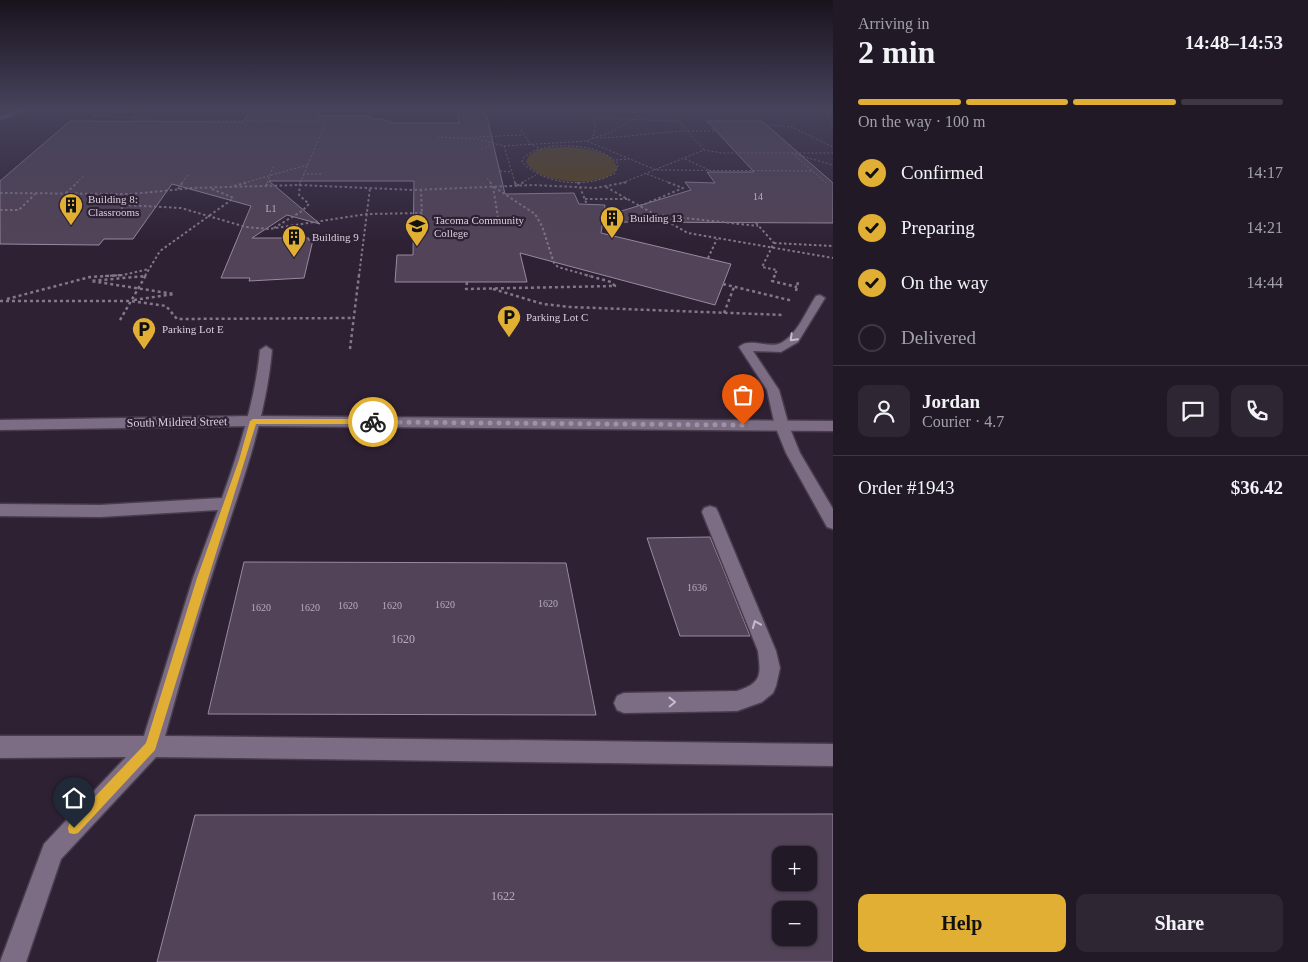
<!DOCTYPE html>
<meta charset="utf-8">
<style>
:root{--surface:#221927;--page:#2e2633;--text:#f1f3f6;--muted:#a2a0a7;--line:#3f3844;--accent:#e1af34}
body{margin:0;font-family:"Times New Roman",serif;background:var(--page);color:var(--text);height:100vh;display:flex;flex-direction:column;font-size:19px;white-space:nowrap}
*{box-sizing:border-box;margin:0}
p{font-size:16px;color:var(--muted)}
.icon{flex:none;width:28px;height:28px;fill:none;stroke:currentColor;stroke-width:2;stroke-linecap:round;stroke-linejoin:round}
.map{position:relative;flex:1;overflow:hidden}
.drawer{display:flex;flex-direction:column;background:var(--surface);width:475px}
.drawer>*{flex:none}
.controls{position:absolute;left:772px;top:846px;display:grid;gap:10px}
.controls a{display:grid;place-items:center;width:45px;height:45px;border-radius:10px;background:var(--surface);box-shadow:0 1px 4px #0004,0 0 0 1px var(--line);font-size:25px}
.pin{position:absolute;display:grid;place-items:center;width:42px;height:42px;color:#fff;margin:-51px -21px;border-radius:50% 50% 50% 0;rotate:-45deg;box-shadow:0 0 5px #0007}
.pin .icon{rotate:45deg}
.courier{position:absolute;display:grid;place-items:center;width:50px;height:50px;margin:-25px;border:4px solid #e1af34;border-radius:50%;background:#fff;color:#222;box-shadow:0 1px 6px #0007}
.headline em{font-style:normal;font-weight:700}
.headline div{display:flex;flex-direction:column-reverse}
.headline{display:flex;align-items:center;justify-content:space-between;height:85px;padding:0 25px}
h1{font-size:32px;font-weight:700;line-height:38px}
.bar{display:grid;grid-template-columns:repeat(4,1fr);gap:8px 5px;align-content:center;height:60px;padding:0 25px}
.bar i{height:6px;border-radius:4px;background:var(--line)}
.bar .on{background:var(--accent)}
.bar p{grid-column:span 4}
.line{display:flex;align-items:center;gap:12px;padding:0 25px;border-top:1px solid var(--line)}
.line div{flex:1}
.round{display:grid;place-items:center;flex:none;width:52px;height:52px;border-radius:10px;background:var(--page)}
ol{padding:0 25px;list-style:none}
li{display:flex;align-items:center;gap:15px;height:55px}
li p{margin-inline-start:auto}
li .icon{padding:5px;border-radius:50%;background:var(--accent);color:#111;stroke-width:4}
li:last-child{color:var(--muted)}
li i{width:28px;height:28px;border:2px solid var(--line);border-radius:50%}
.action{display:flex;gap:10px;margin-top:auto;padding:10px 25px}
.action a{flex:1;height:58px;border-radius:10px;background:var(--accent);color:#111;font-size:20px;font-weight:700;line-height:58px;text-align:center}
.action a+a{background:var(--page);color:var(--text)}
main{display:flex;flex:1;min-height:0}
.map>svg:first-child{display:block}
</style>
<main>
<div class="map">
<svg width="833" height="962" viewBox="0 0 833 962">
<rect width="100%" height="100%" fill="#2e2134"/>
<path fill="#5b4616" d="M 572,147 C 586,149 615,151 617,169 C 604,189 537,184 526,162 C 530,145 559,147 572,147 Z"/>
<path fill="#524358" stroke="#9a89a0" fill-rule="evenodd" d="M 251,109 L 317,109 L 316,112 L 320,112 L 319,116 L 371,116 L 371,119 L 384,119 L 384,121 L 391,121 L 391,123 L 459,123 L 457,113 L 486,113 L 505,194 L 574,193 L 579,204 L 605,205 L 601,233 L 731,264 L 715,305 L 520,253 L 527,282 L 395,282 L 397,255 L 413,255 L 414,181 L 269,181 L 320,224 L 287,215 L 252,238 L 309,238 L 308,240 L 313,240 L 304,278 L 249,281 L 250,278 L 221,278 L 251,206 L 172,184 L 133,239 L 104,239 L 99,245 L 0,244 L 0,181 L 70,121 L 243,122 Z
M 707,121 L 762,121 L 833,183 L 833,223 L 609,222 L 608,215 L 691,190 L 685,182 L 715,183 L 707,172 L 754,172 Z
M 710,537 L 722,566 L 750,636 L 680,636 L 647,538 Z
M 244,562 L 566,563 L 596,715 L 208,714 Z
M 833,814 L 833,962 L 157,962 L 195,815 ZM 781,855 L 809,855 L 809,882 L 781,882 ZM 781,910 L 809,910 L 809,938 L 781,938 Z"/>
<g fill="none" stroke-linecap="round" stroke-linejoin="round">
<g stroke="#493d4d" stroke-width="3">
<path id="lane" d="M 22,109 L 31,109 L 0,120 L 0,116 Z
M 354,109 L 489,109 L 486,111 L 357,111 Z
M 820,295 L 825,298 L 798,342 L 781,352 L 753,351 L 779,390 L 789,426 L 800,453 L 833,509 L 833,529 L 827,527 L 786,453 L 775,426 L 767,390 L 739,347 C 749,337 769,349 781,343 C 797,335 806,311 816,296 Z
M 266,346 L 272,350 C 265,429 234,503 211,578 C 194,630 180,683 165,736 L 833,744 L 833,766 L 156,757 L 61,859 L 26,962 L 0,962 L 44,844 L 126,757 L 0,758 L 0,736 L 144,736 L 193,578 L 218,510 L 100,517 L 0,516 L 0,504 L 100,505 L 222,498 C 239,450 255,401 260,350 Z
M 710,506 L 716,508 L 718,512 L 776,651 L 780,668 L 776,686 L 773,693 L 762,702 L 737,711 L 624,713 L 617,710 L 614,703 L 617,696 L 624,693 L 737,691 C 762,683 761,675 758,651 L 702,512 L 704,508 Z"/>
</g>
<g stroke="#493d4d" stroke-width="3">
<path id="secondary" d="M 253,416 L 833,421 L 833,431 L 253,426 L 0,430 L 0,420 Z"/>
</g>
<path stroke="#837888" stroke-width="1" stroke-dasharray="2 2" stroke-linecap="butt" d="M 633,109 L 642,114 L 612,132 L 593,138 C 625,138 655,132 687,131
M 668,109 L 704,150
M 702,109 L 814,109 L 833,112
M 776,109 L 786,119 L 782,124
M 144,110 L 93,116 L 152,118
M 825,110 L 833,127
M 593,118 L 678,121
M 134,120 L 327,121
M 771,125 L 792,127 L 833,147
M 521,130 L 530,144 L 539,148
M 688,131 L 716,131
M 437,137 L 477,139 L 504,146 L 587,141 L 593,138 L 596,126 L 593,118 L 577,109
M 475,137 L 523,135
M 587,141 L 656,170 L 813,171
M 504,146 L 515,183
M 552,146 C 575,145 601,146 618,164 L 615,173 C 589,189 544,185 522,162 L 523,158 L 533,151 Z
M 481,149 L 492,144
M 792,153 L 826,183
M 795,154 L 833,165
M 685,159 L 709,170
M 616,160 L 629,159
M 500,171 L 512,172
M 303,174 L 322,174
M 647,174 L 670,183
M 487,178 L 491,183
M 76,183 L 85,175
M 182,183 L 188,175
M 244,183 L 307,165
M 267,183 L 273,167
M 300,183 L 329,115 L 336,109
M 521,183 L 536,175
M 622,183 L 704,150 L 722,153 L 833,153"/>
<path stroke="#837888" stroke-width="2" stroke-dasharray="2.5 2.5" stroke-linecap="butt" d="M 490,182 L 493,186 L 498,218
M 515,182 L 516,186 L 524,182
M 578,182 L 587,205
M 234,186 L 248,182
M 266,186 L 268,182
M 494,187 L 535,214 L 542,226 L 554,263 L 558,267 L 590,276
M 606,187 L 688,233 L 833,258
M 178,189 L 183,182
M 212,189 L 234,198
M 421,189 L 422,217
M 0,193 L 131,194 L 192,188 L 299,185 L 414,190 L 534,185 L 595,188 L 628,182
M 66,193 L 78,182
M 585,199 L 627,199
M 124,205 L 181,208 L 246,227 L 269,229 L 367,214 L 422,213
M 640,206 L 683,188 L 667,182
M 0,210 L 19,210 L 35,194
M 119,213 L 131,194
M 657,215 L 758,226
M 756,223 L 774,243 L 762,267 L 777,270 L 774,276
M 274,228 L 302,211 L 309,204 L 299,195 L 300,182
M 774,243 L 833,246
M 708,258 L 717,239
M 105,276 L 123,275 L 149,269
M 145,276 L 160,251 L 234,198
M 359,276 L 370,188"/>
<path stroke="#837888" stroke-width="2.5" stroke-dasharray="3 3" stroke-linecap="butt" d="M 775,275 L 772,281 L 797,287
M 467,282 L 466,289 L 615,286 L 611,282 L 586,275
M 723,284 L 793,301
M 493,289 L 543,304 L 570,307 L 784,315
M 796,291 L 798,282
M 7,299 L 90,277 L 124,275
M 134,300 L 174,294 L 91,281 L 145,276
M 0,301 L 131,301 L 166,306 L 177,319 L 354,318
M 724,313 L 734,287
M 120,320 L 146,275
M 350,349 L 359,275"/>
<use href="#lane" fill="#7d6d84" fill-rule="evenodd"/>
<use href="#secondary" fill="#7d6d84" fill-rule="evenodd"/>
</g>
<defs><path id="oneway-chevron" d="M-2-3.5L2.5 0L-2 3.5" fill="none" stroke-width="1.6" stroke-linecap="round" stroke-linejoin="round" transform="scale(1.25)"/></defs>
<g stroke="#c7bccb">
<use href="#oneway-chevron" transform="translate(793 338) rotate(135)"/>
<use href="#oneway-chevron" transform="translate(756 624) rotate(-112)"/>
<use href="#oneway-chevron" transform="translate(672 702) rotate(-1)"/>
</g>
<linearGradient id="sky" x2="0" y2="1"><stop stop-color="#19121d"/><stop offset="0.45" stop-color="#46435c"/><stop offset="1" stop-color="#46435c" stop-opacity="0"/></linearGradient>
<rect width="833" height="243" fill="url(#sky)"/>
<path fill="#e1af34" d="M 253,419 L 373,419 L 377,422 L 373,424 L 256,424 L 155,750 L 78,833 L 74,834 L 69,833 L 68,828 L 69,824 L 146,743 L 197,578 L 239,460 L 250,421 Z"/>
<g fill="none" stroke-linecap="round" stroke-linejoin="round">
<path stroke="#9d93a2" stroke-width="5" stroke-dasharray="0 9" d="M 373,422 L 743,425"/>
</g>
<defs>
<g id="building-pin" transform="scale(1.25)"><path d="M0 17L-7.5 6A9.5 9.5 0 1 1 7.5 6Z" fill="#e1af34" stroke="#2e2134"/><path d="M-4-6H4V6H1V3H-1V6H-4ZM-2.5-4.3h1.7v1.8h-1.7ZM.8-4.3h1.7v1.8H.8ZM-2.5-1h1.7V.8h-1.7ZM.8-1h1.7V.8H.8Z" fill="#111"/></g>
<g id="university-pin" transform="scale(1.25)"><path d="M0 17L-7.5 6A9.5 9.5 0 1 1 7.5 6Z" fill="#e1af34" stroke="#2e2134"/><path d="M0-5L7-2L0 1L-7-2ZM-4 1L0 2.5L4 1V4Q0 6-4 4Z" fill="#111"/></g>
<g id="parking-pin" transform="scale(1.25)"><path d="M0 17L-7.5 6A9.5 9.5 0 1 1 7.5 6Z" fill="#e1af34" stroke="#2e2134"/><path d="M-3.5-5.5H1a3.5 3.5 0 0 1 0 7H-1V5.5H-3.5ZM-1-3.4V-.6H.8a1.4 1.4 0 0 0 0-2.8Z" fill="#111"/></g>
</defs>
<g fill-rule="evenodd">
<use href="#building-pin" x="71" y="205"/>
<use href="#building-pin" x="612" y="218"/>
<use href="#university-pin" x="417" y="226"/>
<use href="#building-pin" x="294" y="237"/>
<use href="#parking-pin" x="509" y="317"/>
<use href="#parking-pin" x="144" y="329"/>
</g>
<g text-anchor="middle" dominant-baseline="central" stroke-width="4.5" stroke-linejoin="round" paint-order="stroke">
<g font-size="10" fill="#b7adbc">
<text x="758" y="196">14</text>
<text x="271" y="208">L1</text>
<text x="697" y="587">1636</text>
<text x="548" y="603">1620</text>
<text x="445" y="604">1620</text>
<text x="348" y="605">1620</text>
<text x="392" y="605">1620</text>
<text x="261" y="607">1620</text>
<text x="310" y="607">1620</text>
</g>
<g font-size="11" fill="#d9d0dd" stroke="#2e2134" text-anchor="start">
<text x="88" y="199">Building 8:<tspan x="88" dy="13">Classrooms</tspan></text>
<text x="630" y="218">Building 13</text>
<text x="434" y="220">Tacoma Community<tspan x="434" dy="13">College</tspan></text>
<text x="312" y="237">Building 9</text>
<text x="526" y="317">Parking Lot C</text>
<text x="162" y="329">Parking Lot E</text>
</g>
<g font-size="12" fill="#d9d0dd" stroke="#2e2134">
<text transform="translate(177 422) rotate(-1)">South Mildred Street</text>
</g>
<g font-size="12" fill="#b7adbc">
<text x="403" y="639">1620</text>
<text x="503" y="896">1622</text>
</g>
</g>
</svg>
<div class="controls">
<a>+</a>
<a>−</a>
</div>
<div class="pin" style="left:743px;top:425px;background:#ea580c"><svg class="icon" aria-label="bag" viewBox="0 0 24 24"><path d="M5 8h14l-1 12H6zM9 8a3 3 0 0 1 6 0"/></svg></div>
<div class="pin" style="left:74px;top:828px;background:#1f2937"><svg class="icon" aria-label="home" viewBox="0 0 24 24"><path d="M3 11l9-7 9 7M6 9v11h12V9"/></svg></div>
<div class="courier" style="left:373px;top:422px"><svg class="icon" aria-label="bike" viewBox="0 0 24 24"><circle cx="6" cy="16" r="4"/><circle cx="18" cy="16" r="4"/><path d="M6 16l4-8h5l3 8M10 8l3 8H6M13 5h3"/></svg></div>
</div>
<section class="drawer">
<div class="headline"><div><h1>2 min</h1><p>Arriving in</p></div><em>14:48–14:53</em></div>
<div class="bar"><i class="on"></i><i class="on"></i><i class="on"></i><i></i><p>On the way · 100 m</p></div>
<ol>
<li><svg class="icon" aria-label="check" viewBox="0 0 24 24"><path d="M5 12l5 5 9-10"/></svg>Confirmed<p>14:17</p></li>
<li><svg class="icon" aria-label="check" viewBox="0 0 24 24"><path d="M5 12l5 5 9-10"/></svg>Preparing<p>14:21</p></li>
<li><svg class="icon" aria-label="check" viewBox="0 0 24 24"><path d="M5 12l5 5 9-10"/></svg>On the way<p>14:44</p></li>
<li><i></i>Delivered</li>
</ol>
<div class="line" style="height:90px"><a class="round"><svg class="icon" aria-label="person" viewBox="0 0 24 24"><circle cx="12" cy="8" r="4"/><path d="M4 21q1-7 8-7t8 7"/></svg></a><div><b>Jordan</b><p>Courier · 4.7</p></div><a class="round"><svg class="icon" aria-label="chat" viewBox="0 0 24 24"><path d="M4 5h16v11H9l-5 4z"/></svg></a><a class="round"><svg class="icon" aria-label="phone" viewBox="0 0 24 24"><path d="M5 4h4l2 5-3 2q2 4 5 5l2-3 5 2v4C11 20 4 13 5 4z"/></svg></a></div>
<div class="line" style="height:65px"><div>Order #1943</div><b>$36.42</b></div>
<div class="action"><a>Help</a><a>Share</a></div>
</section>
</main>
